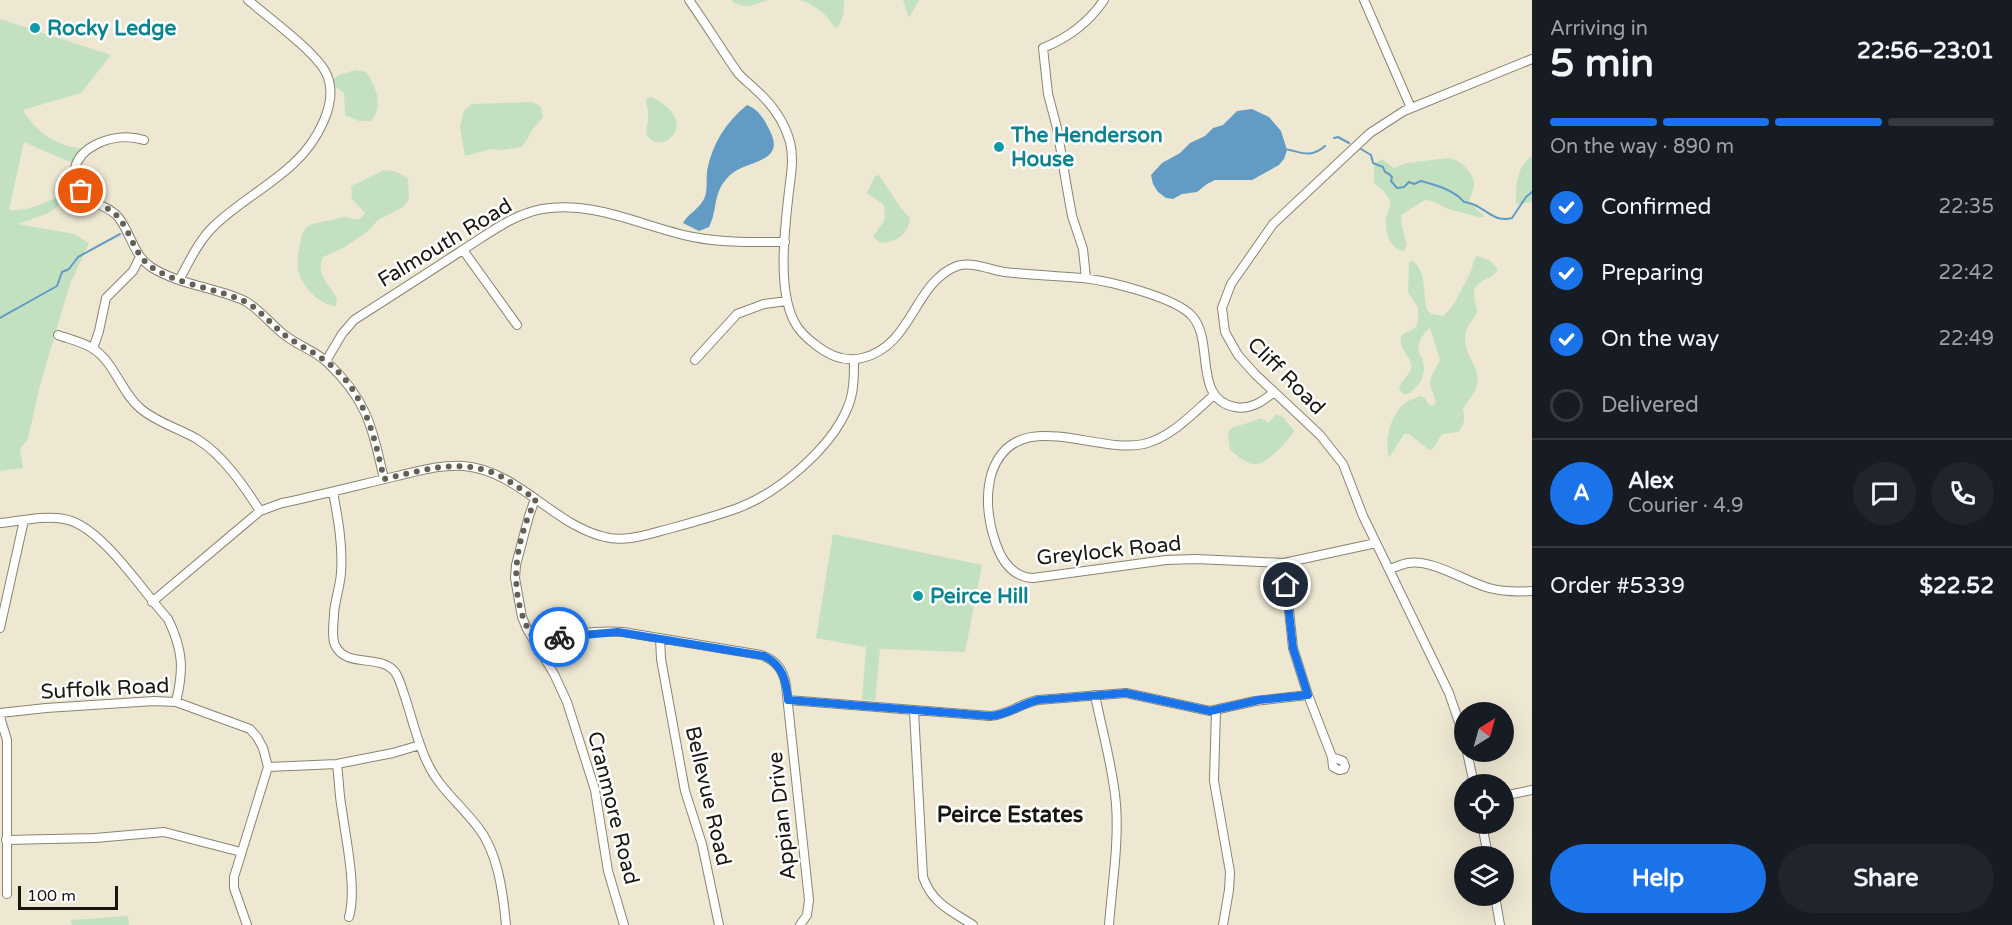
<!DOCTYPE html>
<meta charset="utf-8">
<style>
:root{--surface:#171b24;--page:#20242c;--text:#f1f3f6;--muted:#9ea1a6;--line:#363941;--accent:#1a73e8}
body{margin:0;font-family:"Varela Round",sans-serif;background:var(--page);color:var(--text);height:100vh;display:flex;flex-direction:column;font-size:22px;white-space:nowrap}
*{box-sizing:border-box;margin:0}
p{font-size:20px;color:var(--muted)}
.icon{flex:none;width:33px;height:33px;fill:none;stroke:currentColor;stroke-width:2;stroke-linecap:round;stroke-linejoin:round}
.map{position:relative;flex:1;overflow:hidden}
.drawer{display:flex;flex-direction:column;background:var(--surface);width:480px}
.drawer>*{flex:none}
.needle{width:39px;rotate:37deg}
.controls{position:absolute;left:1454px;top:702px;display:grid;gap:12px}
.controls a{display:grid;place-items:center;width:60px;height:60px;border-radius:50%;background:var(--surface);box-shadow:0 6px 24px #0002;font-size:30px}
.scale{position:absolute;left:18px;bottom:15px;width:100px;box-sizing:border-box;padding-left:6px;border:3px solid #19160f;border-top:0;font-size:16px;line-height:21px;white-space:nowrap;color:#19160f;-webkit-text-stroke:4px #fff;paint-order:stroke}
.pin{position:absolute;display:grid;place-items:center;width:51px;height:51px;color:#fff;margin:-26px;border:3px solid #fff;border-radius:50%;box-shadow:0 2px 6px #0007}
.courier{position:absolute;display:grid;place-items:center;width:60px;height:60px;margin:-30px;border:4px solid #1a73e8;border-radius:50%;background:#fff;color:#222;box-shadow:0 2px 8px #0007}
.head em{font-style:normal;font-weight:700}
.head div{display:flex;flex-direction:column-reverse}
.head{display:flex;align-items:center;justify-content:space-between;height:102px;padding:0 18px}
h1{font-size:39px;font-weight:700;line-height:45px}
.bar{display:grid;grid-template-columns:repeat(4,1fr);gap:9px 6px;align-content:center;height:72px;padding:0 18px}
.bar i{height:8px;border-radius:4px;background:var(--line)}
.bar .current{background:var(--accent)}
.bar p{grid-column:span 4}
.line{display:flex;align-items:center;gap:15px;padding:0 18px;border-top:2px solid var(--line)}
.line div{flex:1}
.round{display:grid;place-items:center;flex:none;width:63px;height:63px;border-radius:32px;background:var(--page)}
ol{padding:0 18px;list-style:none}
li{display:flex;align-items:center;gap:18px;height:66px}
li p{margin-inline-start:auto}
li .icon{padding:6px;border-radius:50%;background:var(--accent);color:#fff;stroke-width:4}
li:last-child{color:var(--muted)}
li i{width:33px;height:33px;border:3px solid var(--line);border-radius:50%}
.action{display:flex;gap:12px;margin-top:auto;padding:12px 18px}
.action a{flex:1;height:69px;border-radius:36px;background:var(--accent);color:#fff;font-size:24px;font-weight:700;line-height:69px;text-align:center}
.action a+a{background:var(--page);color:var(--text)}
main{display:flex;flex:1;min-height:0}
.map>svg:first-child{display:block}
</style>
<main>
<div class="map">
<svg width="1532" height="925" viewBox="0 0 1532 925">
<rect width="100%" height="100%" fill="#eee8d3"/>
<path fill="#c3e1c0" d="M 732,0 L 769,0 C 753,4 748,10 732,2 Z
M 799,0 L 844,0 C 844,10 844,21 836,28 C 831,24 830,20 826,16 C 820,9 808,2 799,0 Z
M 903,0 L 919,0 L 909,18 Z
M 0,19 L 111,55 L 81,93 L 23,110 C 35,131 57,147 81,148 L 72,163 L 24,142 L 9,210 C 31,212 55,198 73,188 L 78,197 L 66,200 L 49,213 L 18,224 L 74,234 L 89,243 L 70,284 L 39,389 L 28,439 L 20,449 L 23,468 L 0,471 Z
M 356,70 L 366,72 C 376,86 384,106 371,121 L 359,121 L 345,115 L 344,93 L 333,85 L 332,80 L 341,74 Z
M 652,97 C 703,124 661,155 648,137 C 644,132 648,125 648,119 C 649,113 647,107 646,101 L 647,98 Z
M 533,102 L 541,107 L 543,117 L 531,131 L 528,138 L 522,147 L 502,150 L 491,149 L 465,156 L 460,127 L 464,110 L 472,104 Z
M 1532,156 L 1532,202 L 1518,204 L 1516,203 C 1516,184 1516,167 1532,156 Z
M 1448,158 C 1459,159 1474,172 1474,184 C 1474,190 1470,196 1469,202 L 1485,217 L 1479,217 L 1448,209 L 1432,201 L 1425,200 L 1401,215 L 1402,226 L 1407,245 L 1404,251 C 1389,248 1385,233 1386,219 C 1387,213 1391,207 1390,200 L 1382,189 L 1374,183 L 1374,164 L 1382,159 L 1394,168 L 1407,163 Z
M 384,170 L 395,171 L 408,178 L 409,200 L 403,207 L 378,220 L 367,232 L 343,248 L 323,257 C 315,274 330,285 337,299 L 336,306 C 318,304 302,287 298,269 C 297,262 298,252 300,245 C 301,238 302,229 310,225 C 311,224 344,217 346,217 C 352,218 355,220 360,219 L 365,213 L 352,199 L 351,186 Z
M 879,175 L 901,208 L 910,218 C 909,235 897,241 881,243 L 873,237 L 885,219 L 884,205 L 867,193 L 875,176 Z
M 1477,256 L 1489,260 L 1498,269 C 1493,280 1475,279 1474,293 C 1474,300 1477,306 1477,313 C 1472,321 1465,328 1465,338 C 1465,345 1467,351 1470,357 C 1483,382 1479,387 1463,408 C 1465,417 1465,425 1458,432 L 1442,434 L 1433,449 L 1429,450 L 1409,434 L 1404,434 L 1389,458 C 1384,442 1390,415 1404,404 C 1409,400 1415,398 1421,396 L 1425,398 L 1429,405 L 1434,405 L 1436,402 L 1430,385 L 1431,377 L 1440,360 L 1430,328 C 1423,333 1416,344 1419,353 C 1422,362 1421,353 1423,362 C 1427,375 1418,389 1406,395 L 1402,393 L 1399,388 C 1401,379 1414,373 1411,363 C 1409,356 1398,347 1401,337 C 1404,330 1413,333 1416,326 C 1419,322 1418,313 1418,308 L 1408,292 L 1409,262 L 1413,261 C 1428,274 1422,293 1427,310 L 1432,314 L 1443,316 C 1456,305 1462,288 1470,273 C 1474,267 1471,262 1477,256 Z
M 1276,414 L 1284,418 L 1294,431 C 1290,438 1284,444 1279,449 C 1259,470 1251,468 1230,450 L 1228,437 L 1229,431 L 1233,427 L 1248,423 L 1261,418 L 1269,423 Z
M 833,534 L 982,565 L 965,652 L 880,649 L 875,701 L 862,700 L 866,647 L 816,638 Z
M 128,916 L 129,925 L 72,925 L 71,920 Z"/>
<path fill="#629cc5" d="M 747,105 C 758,109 764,119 769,129 C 788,164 746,159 729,176 C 712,193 718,210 709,227 L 699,231 L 683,223 C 688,214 699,209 704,199 C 708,191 706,180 707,171 C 712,144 726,122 747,105 Z
M 1252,109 L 1269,117 L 1281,131 L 1287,150 L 1284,159 L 1279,165 L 1252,180 L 1215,180 L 1207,184 L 1197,192 L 1182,194 L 1173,199 L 1166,198 L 1158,192 L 1153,184 L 1151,175 L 1162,163 L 1180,153 L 1190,143 L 1205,136 L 1213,128 L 1223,125 L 1237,111 Z"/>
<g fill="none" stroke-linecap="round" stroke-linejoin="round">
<path stroke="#629cc5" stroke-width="2" d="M 1334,138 L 1338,137 L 1349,143
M 1285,149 C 1302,152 1310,159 1325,146
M 1361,149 L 1371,155 L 1373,163 L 1383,167 L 1385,172 L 1389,174 L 1392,177 L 1391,181 L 1397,188 L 1404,187 L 1409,182 L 1414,184 L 1421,181 C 1436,185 1454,190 1464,202 C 1483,203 1492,224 1512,218 L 1526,197 L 1532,192
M 0,318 L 57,286 L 62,272 L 69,269 L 78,257 L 120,234"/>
<g stroke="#898471" stroke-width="10">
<path id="minor" d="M 689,0 C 706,24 721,49 738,73 C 743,79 750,84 756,90 C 772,104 784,121 790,142 C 794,158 791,175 789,191 C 785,227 777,288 794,321 C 798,330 809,340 817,346 C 830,356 846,362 862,358 C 913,346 913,283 957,266 C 971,261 991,270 1005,272 C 1031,275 1057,276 1083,278 C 1109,281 1175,297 1192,316 C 1215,341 1192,399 1235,407 C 1250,410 1262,402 1274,392
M 1364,0 L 1411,108
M 144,140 C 128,135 110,137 95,145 C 74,156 66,178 85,196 C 95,205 111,207 119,218 C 131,234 134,256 151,267 C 179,285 215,287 245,301 C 261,310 272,326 286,336 C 299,346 317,352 328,363 C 368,401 372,428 384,479
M 463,250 L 517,325
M 1086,278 L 1083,249 L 1072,216 L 1067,188 L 1057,128 L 1048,94 L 1043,48 C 1068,38 1089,22 1104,0
M 179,280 C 189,262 199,240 214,226 C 238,203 268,187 293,164 C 315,144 342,101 325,71 C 313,50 268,17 248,0
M 58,335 C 69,339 82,342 92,348 C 115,362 121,393 141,409 C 158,423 178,428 197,439 C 223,455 244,486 260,511
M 93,349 L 99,331 L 106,298 L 133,271 L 140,257
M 695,360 L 737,314 L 764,304 L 787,301
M 326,361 L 342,334 L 354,320 C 390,297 426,274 461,251 C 487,235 511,215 542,209 C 595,200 643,227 693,237 C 723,243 755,242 785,242
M 1214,395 C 1193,413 1172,437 1144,444 C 1096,455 1016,404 992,472 C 985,495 988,521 996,544 C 1002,561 1012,577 1033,578 L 1166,560 L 1196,559 L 1284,563 L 1376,543
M 333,492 C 338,519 343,545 341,573 C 340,587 335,600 334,613 C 334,623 331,636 335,645 C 346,669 380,653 395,672 C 400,679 402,689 405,697 C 412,718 417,741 427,762 C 438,787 460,804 477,826 C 498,852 503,892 506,925
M 535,499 L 529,516 L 516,565 L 515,578 L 522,617 L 527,629 L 554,674 L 567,702 L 595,790 L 608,871 L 624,925
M 0,523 C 21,521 44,515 64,519 C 101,525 142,591 168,619 C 183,650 184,669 176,702
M 1284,563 L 1293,648 L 1308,695 L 1332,757 L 1333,767 L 1339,770 L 1344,769 L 1345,766 L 1343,761 L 1332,757
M 1390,569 C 1396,567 1402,564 1408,563 C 1433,559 1466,582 1489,588 C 1504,592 1517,592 1532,591
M 152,602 L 260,511 L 282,503 C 320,495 359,485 397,476 C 419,471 442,464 464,466 C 519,471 553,525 605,537 C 626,543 652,533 672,528 C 694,522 716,516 738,508 C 778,493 830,449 847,409 C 854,394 854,377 854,360
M 0,628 L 24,520
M 660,638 L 661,659 L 685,791 L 702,844 L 719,925
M 537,644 C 556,634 601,630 623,632 L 761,655 C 776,660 784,671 786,686 L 809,900 L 807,915 L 800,925
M 1095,695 C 1102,731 1113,767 1116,804 C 1119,844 1112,885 1109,925
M 788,700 L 990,716 C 1008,715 1021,703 1038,700 L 1126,693 L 1210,711 L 1255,701 L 1308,695
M 1216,710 L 1214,781 L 1230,872 L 1229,890 L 1223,925
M 914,711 L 923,877 C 932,903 951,911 973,925
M 0,713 L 46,708 L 154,701 L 176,702 L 250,729 L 257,737 L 263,748 L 268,767 L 234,877 L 234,888 L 247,925
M 0,717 L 7,740 L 7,894
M 1464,737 L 1449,693 L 1363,516 L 1343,464 L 1320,435 L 1255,374 L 1238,355 L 1225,332 L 1222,308 L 1231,284 L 1273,224 L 1370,133 L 1404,111 L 1532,59
M 1467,752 L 1474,784
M 337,764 C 339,779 339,795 342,810 C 346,840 357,889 349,917
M 268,767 L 337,764 L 393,753 L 420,745
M 1503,796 L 1532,790
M 1482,824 L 1488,856
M 6,840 L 95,838 L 164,832 L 241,852
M 1495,896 L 1500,925"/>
</g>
<use href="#minor" stroke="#fff" stroke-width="8"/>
</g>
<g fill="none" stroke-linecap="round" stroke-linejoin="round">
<path stroke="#646054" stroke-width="6" stroke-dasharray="0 10.8" d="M 81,191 C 90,203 108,205 118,217 C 131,232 134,254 150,266 C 174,284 216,288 244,301 C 260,309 271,325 286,336 C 298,345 312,351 324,360 C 364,388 374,435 384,479 C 420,471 455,459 491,472 C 507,478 521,490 536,499 C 513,546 506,600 537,644 L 548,639 L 559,637"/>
<path stroke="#1a73e8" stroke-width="8" d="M 559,637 L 618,632 L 764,656 C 783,665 786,681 788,700 L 990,716 C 1008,715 1021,704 1038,700 L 1126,693 L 1210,711 L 1259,700 L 1308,695 L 1293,648 L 1286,585"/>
</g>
<g fill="#0f9aa8" stroke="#fff" stroke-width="2">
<circle cx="35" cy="28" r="6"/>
<circle cx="999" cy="147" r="6"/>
<circle cx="918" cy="596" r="6"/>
</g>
<g text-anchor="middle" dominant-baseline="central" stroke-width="5" stroke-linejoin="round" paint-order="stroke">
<g font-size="21" font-weight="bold" fill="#0d838f" stroke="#fff" text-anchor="start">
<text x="47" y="28">Rocky Ledge</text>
<text x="1011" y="135">The Henderson<tspan x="1011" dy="24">House</tspan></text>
<text x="930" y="596">Peirce Hill</text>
</g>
<g font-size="21" fill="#19160f" stroke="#fff">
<text transform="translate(445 243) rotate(-31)">Falmouth Road</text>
<text transform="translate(1286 376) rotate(45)">Cliff Road</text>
<text transform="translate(1109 551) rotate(-6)">Greylock Road</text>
<text transform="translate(105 689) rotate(-3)">Suffolk Road</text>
<text transform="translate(708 796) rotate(77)">Bellevue Road</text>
<text transform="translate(613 808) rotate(76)">Cranmore Road</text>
<text transform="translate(782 816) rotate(-96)">Appian Drive</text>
</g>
<g font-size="22" font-weight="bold" fill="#19160f" stroke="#fff">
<text x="1010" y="815">Peirce Estates</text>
</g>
</g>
</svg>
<div class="controls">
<a><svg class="needle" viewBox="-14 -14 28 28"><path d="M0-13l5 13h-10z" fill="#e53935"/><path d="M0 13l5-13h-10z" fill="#9ea1a6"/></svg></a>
<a><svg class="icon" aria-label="locate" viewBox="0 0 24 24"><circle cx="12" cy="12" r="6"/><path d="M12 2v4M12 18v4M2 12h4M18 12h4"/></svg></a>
<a><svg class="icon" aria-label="layers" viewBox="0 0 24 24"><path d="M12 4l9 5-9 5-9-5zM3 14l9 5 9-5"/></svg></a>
</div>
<div class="scale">100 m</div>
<div class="pin" style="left:81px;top:191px;background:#ea580c"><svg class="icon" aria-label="bag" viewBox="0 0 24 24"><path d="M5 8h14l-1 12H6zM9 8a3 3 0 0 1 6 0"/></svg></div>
<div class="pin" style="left:1286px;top:585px;background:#1f2937"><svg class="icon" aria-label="home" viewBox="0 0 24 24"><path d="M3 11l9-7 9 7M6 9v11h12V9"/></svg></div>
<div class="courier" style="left:559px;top:637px"><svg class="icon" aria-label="bike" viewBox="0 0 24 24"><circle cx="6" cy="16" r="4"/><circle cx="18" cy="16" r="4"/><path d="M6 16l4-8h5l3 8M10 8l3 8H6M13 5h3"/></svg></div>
</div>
<section class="drawer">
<div class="head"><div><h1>5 min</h1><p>Arriving in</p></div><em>22:56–23:01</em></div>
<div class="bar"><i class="current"></i><i class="current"></i><i class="current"></i><i></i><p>On the way · 890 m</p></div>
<ol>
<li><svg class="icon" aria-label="check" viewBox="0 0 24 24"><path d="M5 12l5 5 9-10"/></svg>Confirmed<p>22:35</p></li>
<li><svg class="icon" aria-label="check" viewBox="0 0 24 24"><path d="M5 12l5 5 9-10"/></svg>Preparing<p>22:42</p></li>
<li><svg class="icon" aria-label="check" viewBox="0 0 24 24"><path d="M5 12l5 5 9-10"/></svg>On the way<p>22:49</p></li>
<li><i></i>Delivered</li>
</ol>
<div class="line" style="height:108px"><b class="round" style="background:var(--accent);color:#fff">A</b><div><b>Alex</b><p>Courier · 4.9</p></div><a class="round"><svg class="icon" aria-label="chat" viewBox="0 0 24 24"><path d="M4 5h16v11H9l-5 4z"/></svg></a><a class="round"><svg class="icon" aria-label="phone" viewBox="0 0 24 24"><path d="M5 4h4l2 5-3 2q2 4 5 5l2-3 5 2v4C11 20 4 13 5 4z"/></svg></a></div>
<div class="line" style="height:78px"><div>Order #5339</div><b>$22.52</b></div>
<div class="action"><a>Help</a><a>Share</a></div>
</section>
</main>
